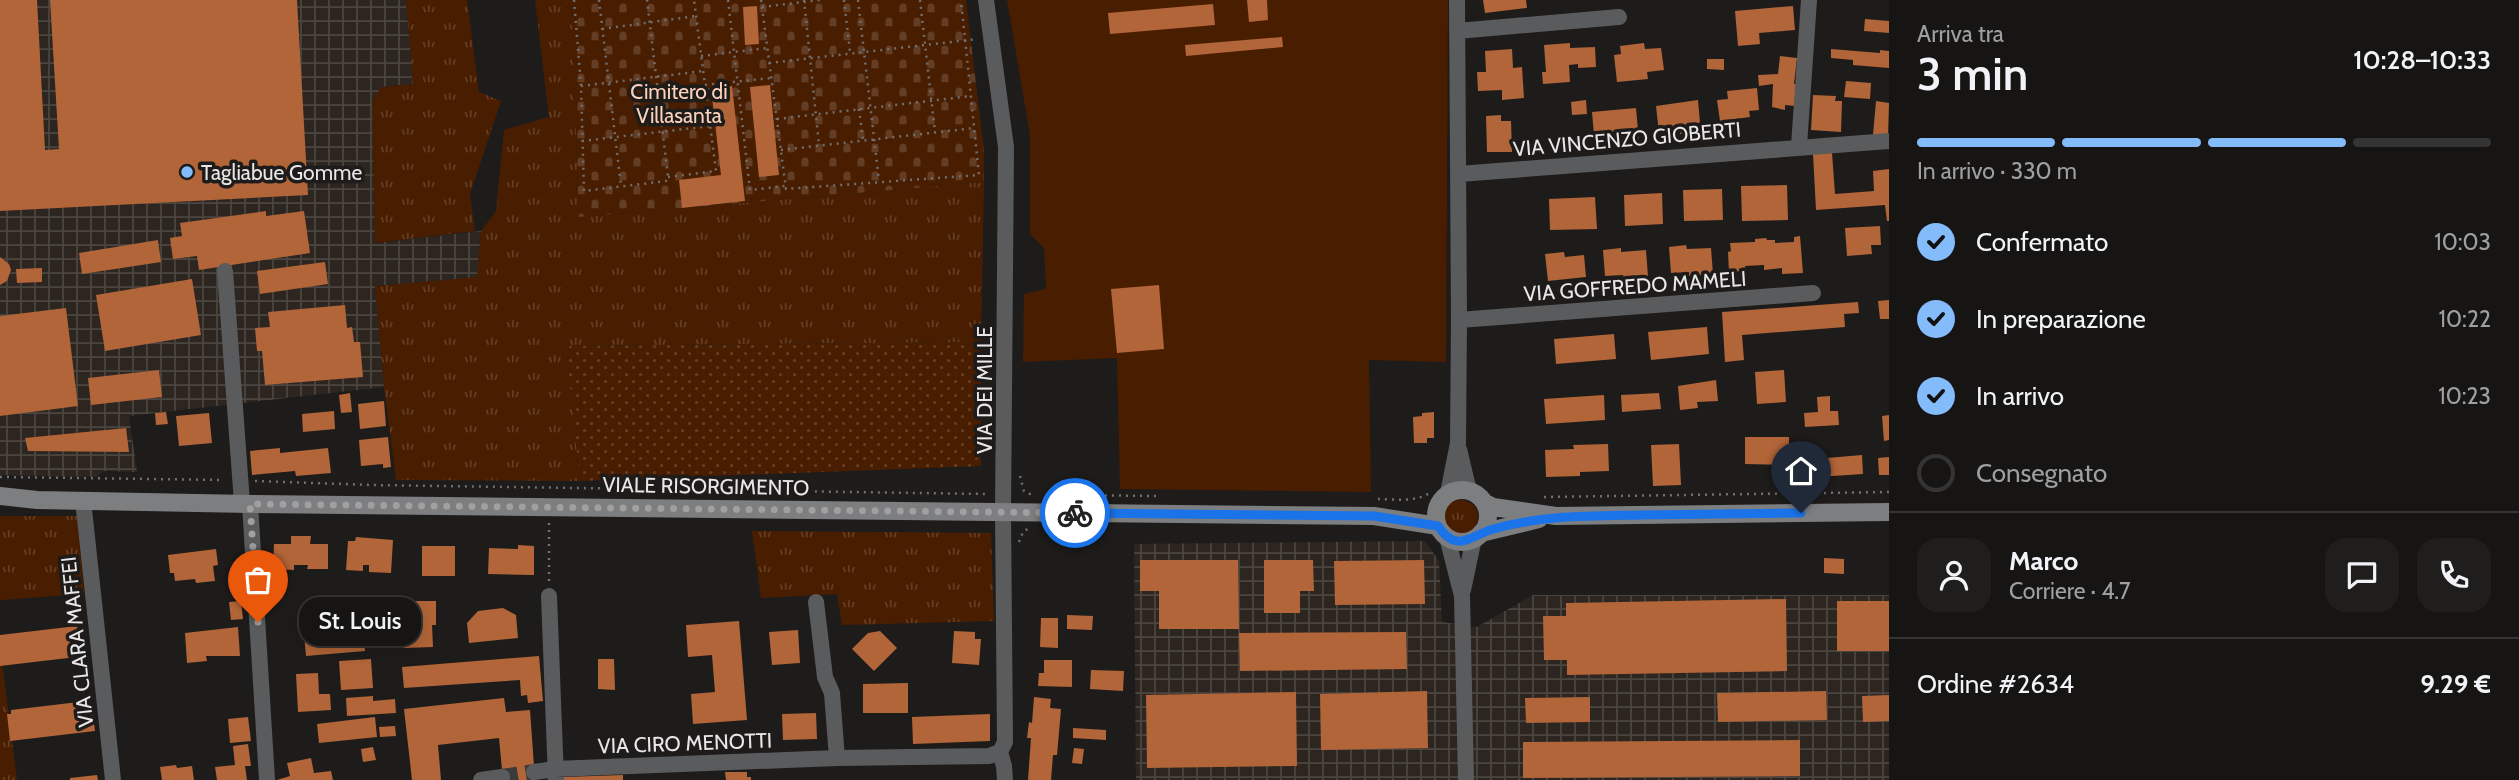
<!DOCTYPE html>
<html lang="it">
<meta charset="utf-8">
<style>
:root{--surface:#161514;--page:#1f1e1d;--text:#f1f3f6;--muted:#9e9fa0;--line:#353434;--accent:#84bcfb}
body{margin:0;font-family:Cabin,sans-serif;background:var(--page);color:var(--text);height:100vh;display:flex;flex-direction:column;font-size:26px;white-space:nowrap}
*{box-sizing:border-box;margin:0}
p{font-size:23px;color:var(--muted)}
.icon{flex:none;width:38px;height:38px;fill:none;stroke:currentColor;stroke-width:2;stroke-linecap:round;stroke-linejoin:round}
.map{position:relative;flex:1;overflow:hidden}
.drawer{display:flex;flex-direction:column;background:var(--surface);width:630px}
.drawer>*{flex:none}
.pin{position:absolute;display:grid;place-items:center;width:60px;height:60px;color:#fff;margin:-72px -30px;border-radius:50% 50% 50% 0;rotate:-45deg;box-shadow:0 0 7px #0007}
.pin .icon{rotate:45deg}
.courier{position:absolute;display:grid;place-items:center;width:70px;height:70px;margin:-35px;border:5px solid #1a73e8;border-radius:50%;background:#fff;color:#222;box-shadow:0 2px 9px #0007}
.bubble{position:absolute;height:49px;border-radius:21px;background:var(--surface);box-shadow:0 4px 18px #0003,0 0 0 2px var(--line);font-size:23px;font-weight:600;line-height:49px;text-align:center}
.overview em{font-style:normal;font-weight:600}
.overview div{display:flex;flex-direction:column-reverse}
.overview{display:flex;align-items:center;justify-content:space-between;height:119px;padding:0 28px}
h1{font-size:46px;font-weight:600;line-height:52px}
.bar{display:grid;grid-template-columns:repeat(4,1fr);gap:10px 7px;align-content:center;height:84px;padding:0 28px}
.bar i{height:9px;border-radius:5px;background:var(--line)}
.bar .selected{background:var(--accent)}
.bar p{grid-column:span 4}
.line{display:flex;align-items:center;gap:18px;padding:0 28px;border-top:2px solid var(--line)}
.line div{flex:1}
.round{display:grid;place-items:center;flex:none;width:74px;height:74px;border-radius:21px;background:var(--page)}
ol{padding:0 28px;list-style:none}
li{display:flex;align-items:center;gap:21px;height:77px}
li p{margin-inline-start:auto}
li .icon{padding:7px;border-radius:50%;background:var(--accent);color:#111;stroke-width:4}
li:last-child{color:var(--muted)}
li i{width:38px;height:38px;border:4px solid var(--line);border-radius:50%}
main{display:flex;flex:1;min-height:0}
.map>svg:first-child{display:block}
</style>
<main>
<div class="map">
<svg width="1889" height="780" viewBox="0 0 1889 780">
<defs>
<pattern id="industrial-grid" width="8" height="8" patternUnits="userSpaceOnUse" patternTransform="scale(1.75)"><rect width="8" height="8" fill="#2c2520"/><path d="M0 4h8M4 0v8" fill="none" stroke="#4b4540"/></pattern>
<pattern id="grass-tufts" width="24" height="20" patternUnits="userSpaceOnUse" patternTransform="scale(1.75)"><rect width="24" height="20" fill="#491d00"/><path d="M3 7l-1-3M5 7V3M7 7l1-3M15 17l-1-3M17 17v-4M19 17l1-3" fill="none" stroke="#633e25"/></pattern>
<pattern id="cemetery-stones" width="16" height="16" patternUnits="userSpaceOnUse" patternTransform="scale(1.75)"><rect width="16" height="16" fill="#491d00"/><path d="M2 7V4a2 2 0 0 1 4 0v3zM10 15v-3a2 2 0 0 1 4 0v3z" fill="#633e25"/></pattern>
<pattern id="garden-dots" width="8" height="8" patternUnits="userSpaceOnUse" patternTransform="scale(1.75)"><rect width="8" height="8" fill="#491d00"/><path d="M2 2h.1M6 6h.1" fill="none" stroke="#633e25" stroke-width="1.8" stroke-linecap="round"/></pattern>
</defs>
<rect width="100%" height="100%" fill="#1e1c1b"/>
<path fill="url(#industrial-grid)" d="M 0,0 L 406,0 L 413,84 L 382,87 L 376,243 L 481,231 L 477,278 L 375,286 L 384,387 L 129,416 L 137,472 L 103,471 L 97,477 L 0,475 Z
M 1425,541 L 1439,561 L 1442,622 L 1477,627 L 1533,595 L 1889,595 L 1889,780 L 1136,780 L 1134,544 Z"/>
<path fill="url(#grass-tufts)" d="M 406,0 L 467,0 L 479,92 L 501,101 L 470,194 L 475,231 L 375,243 L 372,102 L 381,87 L 413,84 Z
M 535,0 L 571,0 L 579,217 L 984,182 L 981,342 L 566,346 L 580,481 L 396,480 L 384,387 L 375,286 L 477,277 L 481,231 L 496,211 L 504,130 L 549,117 Z
M1444 517a17 17 0 1 1 34 0a17 17 0 1 1-34 0Z
M 0,516 L 77,516 L 84,594 L 0,600 Z
M 752,531 L 991,533 L 994,621 L 842,625 L 837,594 L 761,598 Z
M 0,647 L 17,780 L 0,780 Z"/>
<path fill="url(#cemetery-stones)" d="M 571,0 L 966,0 L 984,151 L 984,182 L 579,217 Z"/>
<path fill="#491d00" d="M 1007,0 L 1448,0 L 1446,362 L 1369,360 L 1371,492 L 1120,489 L 1117,358 L 1023,362 L 1024,294 L 1046,289 L 1044,248 L 1030,234 L 1030,135 Z"/>
<path fill="url(#garden-dots)" d="M 981,342 L 981,466 L 580,481 L 566,346 Z"/>
<path fill="#b26538" d="M 0,0 L 37,0 L 45,150 L 59,149 L 50,0 L 297,0 L 308,195 L 0,211 Z
M 1247,0 L 1267,0 L 1268,20 L 1249,22 Z
M 1483,0 L 1526,0 L 1527,8 L 1485,13 Z
M 1213,4 L 1215,25 L 1110,34 L 1108,13 Z
M 757,6 L 759,44 L 745,45 L 743,7 Z
M 1793,6 L 1795,30 L 1759,33 L 1760,44 L 1738,46 L 1735,11 Z
M 1865,19 L 1889,21 L 1889,33 L 1864,31 Z
M 1282,37 L 1283,47 L 1186,56 L 1185,45 Z
M 1570,43 L 1570,48 L 1595,47 L 1596,67 L 1578,68 L 1578,64 L 1569,65 L 1570,82 L 1543,84 L 1542,72 L 1546,72 L 1544,45 Z
M 1644,43 L 1645,49 L 1661,48 L 1664,70 L 1647,72 L 1648,79 L 1617,82 L 1614,55 L 1621,54 L 1620,46 Z
M 1512,49 L 1513,68 L 1522,67 L 1524,98 L 1502,100 L 1502,90 L 1478,91 L 1477,72 L 1486,72 L 1485,51 Z
M 1831,49 L 1880,53 L 1880,50 L 1889,51 L 1889,68 L 1853,65 L 1853,60 L 1831,58 Z
M 1780,56 L 1797,58 L 1794,84 L 1796,84 L 1795,106 L 1785,105 L 1785,110 L 1772,107 L 1773,84 L 1759,86 L 1758,75 L 1778,74 Z
M 1707,59 L 1724,59 L 1724,70 L 1707,69 Z
M 1846,81 L 1871,83 L 1870,99 L 1844,97 Z
M 770,85 L 779,175 L 759,177 L 750,87 Z
M 732,86 L 745,201 L 682,208 L 679,180 L 721,175 L 711,88 Z
M 1757,88 L 1759,110 L 1749,111 L 1750,117 L 1720,121 L 1717,100 L 1728,99 L 1727,91 Z
M 1813,95 L 1836,96 L 1835,101 L 1842,101 L 1841,132 L 1811,130 Z
M 1586,100 L 1587,114 L 1572,115 L 1571,102 Z
M 1698,100 L 1700,123 L 1696,124 L 1697,132 L 1680,134 L 1680,131 L 1659,133 L 1656,106 Z
M 1876,101 L 1889,103 L 1888,137 L 1873,135 Z
M 1636,108 L 1639,142 L 1595,146 L 1592,112 Z
M 1501,115 L 1501,121 L 1511,121 L 1512,152 L 1487,152 L 1486,116 Z
M 1832,153 L 1835,194 L 1874,191 L 1873,171 L 1889,169 L 1889,221 L 1887,221 L 1885,205 L 1816,210 L 1813,154 Z
M 1787,185 L 1788,220 L 1742,221 L 1741,186 Z
M 1722,189 L 1723,220 L 1684,221 L 1683,190 Z
M 1662,193 L 1663,224 L 1625,226 L 1624,195 Z
M 1595,197 L 1597,229 L 1550,230 L 1549,199 Z
M 266,211 L 266,216 L 304,211 L 310,253 L 199,270 L 197,256 L 173,259 L 170,238 L 182,236 L 180,223 Z
M 1880,226 L 1881,245 L 1871,245 L 1872,254 L 1847,256 L 1845,228 Z
M 1800,236 L 1803,273 L 1782,274 L 1782,268 L 1764,270 L 1764,265 L 1745,266 L 1746,271 L 1729,272 L 1728,252 L 1731,251 L 1730,243 L 1755,242 L 1755,239 L 1766,238 L 1767,240 L 1775,240 L 1775,243 L 1794,242 L 1794,237 Z
M 158,240 L 161,262 L 82,274 L 79,253 Z
M 1686,245 L 1687,249 L 1711,248 L 1713,274 L 1689,276 L 1689,272 L 1671,273 L 1669,247 Z
M 1621,248 L 1621,252 L 1646,250 L 1648,276 L 1624,278 L 1623,275 L 1605,276 L 1603,250 Z
M 1564,252 L 1565,257 L 1584,255 L 1586,277 L 1548,281 L 1545,254 Z
M 0,257 L 9,264 L 11,270 L 7,281 L 0,285 Z
M 325,262 L 328,284 L 260,294 L 257,271 Z
M 42,268 L 42,282 L 17,283 L 16,269 Z
M 192,279 L 201,335 L 105,351 L 96,295 Z
M 1159,285 L 1164,349 L 1117,353 L 1111,289 Z
M 1889,300 L 1889,319 L 1880,319 L 1878,301 Z
M 1858,302 L 1859,313 L 1844,314 L 1845,327 L 1742,335 L 1744,360 L 1725,362 L 1722,312 Z
M 345,305 L 347,328 L 352,327 L 354,342 L 360,342 L 363,377 L 265,385 L 262,351 L 257,351 L 255,328 L 270,327 L 268,312 Z
M 66,308 L 78,406 L 0,416 L 0,316 Z
M 1707,327 L 1709,354 L 1651,360 L 1648,332 Z
M 1614,334 L 1616,359 L 1556,364 L 1554,339 Z
M 159,370 L 162,397 L 91,405 L 88,378 Z
M 1784,370 L 1786,402 L 1757,404 L 1755,372 Z
M 1716,380 L 1718,401 L 1697,402 L 1698,408 L 1680,410 L 1678,386 Z
M 350,393 L 352,412 L 341,413 L 339,395 Z
M 1659,393 L 1661,409 L 1622,412 L 1621,395 Z
M 1604,395 L 1605,420 L 1546,424 L 1544,399 Z
M 1830,396 L 1830,411 L 1838,411 L 1839,425 L 1805,427 L 1804,413 L 1818,412 L 1817,397 Z
M 384,401 L 386,426 L 360,429 L 358,404 Z
M 334,411 L 335,429 L 303,432 L 302,414 Z
M 166,412 L 168,424 L 156,425 L 155,413 Z
M 1434,412 L 1434,438 L 1427,438 L 1427,443 L 1414,443 L 1413,417 L 1422,416 L 1422,413 Z
M 209,413 L 212,443 L 179,446 L 176,416 Z
M 1889,415 L 1889,440 L 1884,441 L 1882,416 Z
M 126,428 L 129,452 L 28,451 L 25,438 Z
M 388,437 L 391,467 L 383,468 L 383,464 L 361,466 L 359,440 Z
M 1745,437 L 1789,437 L 1789,465 L 1745,464 Z
M 1608,444 L 1609,471 L 1580,472 L 1580,476 L 1546,477 L 1545,450 L 1574,449 L 1573,445 Z
M 1679,444 L 1681,485 L 1653,486 L 1651,445 Z
M 280,448 L 280,453 L 328,448 L 331,473 L 296,476 L 295,471 L 252,475 L 250,451 Z
M 1862,455 L 1863,474 L 1817,477 L 1815,459 Z
M 1889,457 L 1889,475 L 1879,475 L 1878,458 Z
M 291,536 L 311,536 L 310,544 L 328,544 L 328,569 L 307,569 L 308,565 L 294,565 L 294,570 L 273,569 L 274,544 L 291,544 Z
M 356,537 L 393,540 L 391,573 L 369,572 L 369,565 L 363,565 L 363,571 L 346,570 L 348,541 L 355,541 Z
M 518,545 L 534,546 L 534,575 L 488,574 L 489,548 L 518,549 Z
M 422,546 L 455,546 L 455,576 L 422,576 Z
M 216,549 L 218,565 L 213,566 L 215,581 L 196,583 L 195,579 L 175,581 L 174,573 L 170,573 L 168,555 Z
M 1824,558 L 1844,559 L 1844,574 L 1824,573 Z
M 1140,560 L 1238,560 L 1239,629 L 1159,629 L 1159,591 L 1140,591 Z
M 1264,560 L 1313,560 L 1314,591 L 1300,591 L 1300,613 L 1264,613 Z
M 1424,560 L 1425,604 L 1335,605 L 1334,561 Z
M 1786,599 L 1787,671 L 1567,675 L 1567,660 L 1544,660 L 1543,616 L 1566,616 L 1566,603 Z
M 241,601 L 243,619 L 231,620 L 229,602 Z
M 408,601 L 436,601 L 436,625 L 432,625 L 433,647 L 404,648 L 403,622 L 409,622 Z
M 1837,601 L 1889,601 L 1889,651 L 1837,651 Z
M 361,608 L 365,651 L 306,656 L 302,613 Z
M 503,608 L 516,615 L 518,638 L 469,643 L 467,623 L 478,611 Z
M 1067,615 L 1093,616 L 1092,630 L 1067,629 Z
M 1041,618 L 1058,618 L 1058,648 L 1040,647 Z
M 739,621 L 747,720 L 693,724 L 691,694 L 715,692 L 712,655 L 688,657 L 686,625 Z
M 77,626 L 78,632 L 82,632 L 85,656 L 0,666 L 0,635 Z
M 238,627 L 240,656 L 206,656 L 207,661 L 187,663 L 185,633 Z
M 798,630 L 800,663 L 772,665 L 769,632 Z
M 880,631 L 897,648 L 874,671 L 852,649 L 868,633 Z
M 954,631 L 975,632 L 975,639 L 981,639 L 979,665 L 952,663 Z
M 1406,632 L 1407,669 L 1240,671 L 1239,633 Z
M 539,656 L 543,701 L 528,703 L 527,695 L 521,696 L 520,680 L 404,688 L 402,667 Z
M 371,659 L 373,688 L 341,690 L 339,661 Z
M 598,659 L 614,659 L 615,690 L 598,689 Z
M 1044,660 L 1072,660 L 1072,687 L 1038,686 L 1039,673 L 1044,673 Z
M 1091,670 L 1124,671 L 1123,691 L 1090,689 Z
M 318,673 L 319,694 L 330,694 L 331,710 L 298,712 L 296,674 Z
M 908,683 L 908,713 L 863,713 L 863,684 Z
M 1427,691 L 1428,748 L 1321,750 L 1320,694 Z
M 1826,691 L 1827,720 L 1718,722 L 1717,693 Z
M 1296,692 L 1297,766 L 1147,768 L 1146,695 Z
M 1889,695 L 1889,721 L 1863,722 L 1862,696 Z
M 373,696 L 373,701 L 395,699 L 396,713 L 347,716 L 346,698 Z
M 1034,697 L 1051,699 L 1050,708 L 1061,709 L 1057,755 L 1053,755 L 1051,780 L 1028,780 L 1031,738 L 1027,738 L 1029,722 L 1032,723 Z
M 1590,697 L 1590,722 L 1526,723 L 1525,698 Z
M 504,698 L 506,712 L 530,710 L 535,780 L 503,780 L 499,738 L 438,745 L 441,780 L 412,780 L 404,709 Z
M 87,701 L 88,707 L 92,707 L 95,731 L 10,741 L 7,714 L 11,714 L 11,710 Z
M 816,713 L 817,739 L 783,740 L 782,714 Z
M 990,714 L 990,741 L 913,744 L 912,717 Z
M 248,717 L 251,741 L 230,743 L 228,719 Z
M 375,717 L 377,737 L 319,743 L 317,724 Z
M 395,726 L 396,736 L 380,737 L 379,727 Z
M 1073,728 L 1106,730 L 1106,740 L 1073,738 Z
M 1800,740 L 1800,776 L 1523,778 L 1523,742 Z
M 248,744 L 251,766 L 245,766 L 247,780 L 217,780 L 215,767 L 235,765 L 233,746 Z
M 373,747 L 376,760 L 363,762 L 361,749 Z
M 1074,748 L 1084,749 L 1082,764 L 1072,763 Z
M 311,758 L 314,773 L 331,771 L 333,780 L 277,780 L 290,776 L 287,763 Z
M 176,765 L 177,768 L 192,766 L 194,780 L 162,780 L 160,767 Z
M 725,772 L 747,772 L 747,777 L 751,777 L 751,780 L 726,780 Z
M 97,775 L 98,780 L 70,780 L 70,778 Z
M 623,775 L 623,780 L 564,780 L 564,777 Z"/>
<g fill="none" stroke-linecap="round" stroke-linejoin="round">
<path stroke="#3c3a39" stroke-width="16" stroke-dasharray="16 8" stroke-linecap="butt" d="M 502,777 L 534,772"/>
<path stroke="#716f6f" stroke-width="2.5" stroke-dasharray="2 5" stroke-linecap="butt" d="M 574,0 L 581,86 L 584,191 L 666,181 L 668,177 L 647,0
M 599,0 L 621,186
M 728,0 L 750,190 L 785,186
M 761,0 L 786,189 L 979,175 L 961,0
M 804,0 L 819,145
M 844,0 L 850,52
M 858,0 L 879,181
M 920,0 L 935,132
M 762,7 L 820,0
M 602,29 L 696,16
M 701,56 L 767,48
M 769,63 L 977,39
M 705,85 L 771,78
M 581,86 L 703,71
M 859,109 L 863,140
M 777,119 L 971,96
M 582,141 L 710,126
M 781,150 L 974,128
M 668,177 L 716,171 L 694,0
M 1020,476 L 1024,491 L 1032,495
M 0,477 L 224,480
M 255,481 L 372,485 L 987,494
M 1063,495 L 1158,496
M 1544,497 L 1889,492
M 1378,499 C 1396,499 1418,503 1432,491
M 549,523 L 549,583
M 1019,542 L 1023,532 L 1029,528"/>
<path stroke="#5a5b5c" stroke-width="16" d="M 986,0 L 1006,147 L 1003,513 L 1005,742 L 1000,752 L 1004,766 L 1005,780
M 1457,31 L 1619,17
M 1799,146 L 1809,0
M 1459,174 L 1889,141
M 225,271 L 242,503
M 1459,320 L 1813,293
M 1459,449 L 1469,491
M 1448,493 L 1458,443 L 1459,320 L 1457,0
M 83,500 L 113,780
M 250,504 L 267,780
M 1447,537 L 1462,596 L 1466,780
M 1463,590 L 1474,538
M 549,596 L 556,779
M 816,602 L 825,677 L 832,693 L 837,758
M 534,772 L 555,769 L 837,758 L 989,756 L 1000,752
M 481,780 L 502,777"/>
<path stroke="#7d7e80" stroke-width="18" d="M1436 516a26 26 0 1 1 52 0a26 26 0 1 1-52 0Z
M 0,496 L 37,500 L 250,504 L 1374,516 L 1438,526
M 1484,502 L 1493,507 L 1556,516 L 1889,512
M 1481,533 L 1539,519"/>
</g>
<g fill="none" stroke-linecap="round" stroke-linejoin="round">
<path stroke="#a19f9f" stroke-width="7" stroke-dasharray="0 12.6" d="M 258,622 L 250,504 L 1075,513"/>
<path stroke="#1a73e8" stroke-width="9" d="M 1075,513 L 1374,516 L 1438,526 C 1457,554 1470,536 1493,529 C 1543,515 1590,516 1641,515 C 1695,514 1748,514 1801,513"/>
</g>
<circle fill="#84bcfb" stroke="#1e1c1b" stroke-width="2.5" cx="187" cy="172" r="7"/>
<g text-anchor="middle" dominant-baseline="central" stroke-width="7" stroke-linejoin="round" paint-order="stroke">
<g font-size="21" fill="#fdd2bb" stroke="#1e1c1b">
<text x="679" y="91">Cimitero di<tspan x="679" dy="24">Villasanta</tspan></text>
</g>
<g font-size="21" fill="#e8e6e6" stroke="#1e1c1b">
<text transform="translate(1627 139) rotate(-5)">VIA VINCENZO GIOBERTI</text>
<text transform="translate(1635 286) rotate(-4)">VIA GOFFREDO MAMELI</text>
<text transform="translate(984 390) rotate(-90)">VIA DEI MILLE</text>
<text transform="translate(706 486) rotate(1)">VIALE RISORGIMENTO</text>
<text transform="translate(77 642) rotate(-96)">VIA CLARA MAFFEI</text>
<text transform="translate(685 743) rotate(-2)">VIA CIRO MENOTTI</text>
</g>
<g font-size="21" fill="#e8e6e6" stroke="#1e1c1b" text-anchor="start">
<text x="201" y="172">Tagliabue Gomme</text>
</g>
</g>
</svg>
<div class="pin" style="left:258px;top:622px;background:#ea580c"><svg class="icon" aria-label="bag" viewBox="0 0 24 24"><path d="M5 8h14l-1 12H6zM9 8a3 3 0 0 1 6 0"/></svg></div>
<div class="pin" style="left:1801px;top:513px;background:#1f2937"><svg class="icon" aria-label="home" viewBox="0 0 24 24"><path d="M3 11l9-7 9 7M6 9v11h12V9"/></svg></div>
<div class="courier" style="left:1075px;top:513px"><svg class="icon" aria-label="bike" viewBox="0 0 24 24"><circle cx="6" cy="16" r="4"/><circle cx="18" cy="16" r="4"/><path d="M6 16l4-8h5l3 8M10 8l3 8H6M13 5h3"/></svg></div>
<div class="bubble" style="left:299px;top:597px;width:122px">St. Louis</div>
</div>
<section class="drawer">
<div class="overview"><div><h1>3 min</h1><p>Arriva tra</p></div><em>10:28–10:33</em></div>
<div class="bar"><i class="selected"></i><i class="selected"></i><i class="selected"></i><i></i><p>In arrivo · 330 m</p></div>
<ol>
<li><svg class="icon" aria-label="check" viewBox="0 0 24 24"><path d="M5 12l5 5 9-10"/></svg>Confermato<p>10:03</p></li>
<li><svg class="icon" aria-label="check" viewBox="0 0 24 24"><path d="M5 12l5 5 9-10"/></svg>In preparazione<p>10:22</p></li>
<li><svg class="icon" aria-label="check" viewBox="0 0 24 24"><path d="M5 12l5 5 9-10"/></svg>In arrivo<p>10:23</p></li>
<li><i></i>Consegnato</li>
</ol>
<div class="line" style="height:126px"><a class="round"><svg class="icon" aria-label="person" viewBox="0 0 24 24"><circle cx="12" cy="8" r="4"/><path d="M4 21q1-7 8-7t8 7"/></svg></a><div><b>Marco</b><p>Corriere · 4.7</p></div><a class="round"><svg class="icon" aria-label="chat" viewBox="0 0 24 24"><path d="M4 5h16v11H9l-5 4z"/></svg></a><a class="round"><svg class="icon" aria-label="phone" viewBox="0 0 24 24"><path d="M5 4h4l2 5-3 2q2 4 5 5l2-3 5 2v4C11 20 4 13 5 4z"/></svg></a></div>
<div class="line" style="height:91px"><div>Ordine #2634</div><b>9.29 €</b></div>
</section>
</main>
